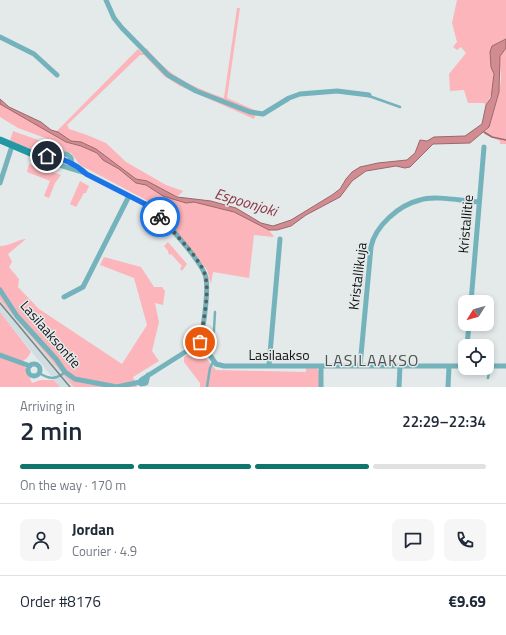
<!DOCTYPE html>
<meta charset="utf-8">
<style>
:root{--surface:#fff;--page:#f6f6f7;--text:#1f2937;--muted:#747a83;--line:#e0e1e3;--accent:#0f766e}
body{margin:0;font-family:"Titillium Web",sans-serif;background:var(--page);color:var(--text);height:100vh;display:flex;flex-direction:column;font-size:15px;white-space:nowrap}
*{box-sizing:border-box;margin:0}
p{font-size:13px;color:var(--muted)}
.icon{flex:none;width:22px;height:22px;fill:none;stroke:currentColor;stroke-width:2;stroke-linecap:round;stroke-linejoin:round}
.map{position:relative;height:387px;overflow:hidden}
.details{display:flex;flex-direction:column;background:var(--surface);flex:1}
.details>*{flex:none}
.needle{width:26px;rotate:233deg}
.buttons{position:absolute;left:458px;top:295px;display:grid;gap:8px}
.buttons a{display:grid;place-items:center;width:36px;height:36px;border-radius:8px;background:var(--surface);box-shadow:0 2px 6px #0003;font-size:20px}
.pin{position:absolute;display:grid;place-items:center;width:34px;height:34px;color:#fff;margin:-17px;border:2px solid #fff;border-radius:50%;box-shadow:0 1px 4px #0007}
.courier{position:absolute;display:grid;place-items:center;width:40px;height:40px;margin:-20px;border:3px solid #1a73e8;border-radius:50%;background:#fff;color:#222;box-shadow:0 1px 5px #0007}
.overview em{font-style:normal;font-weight:600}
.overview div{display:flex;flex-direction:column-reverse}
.overview{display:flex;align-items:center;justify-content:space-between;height:68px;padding:0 20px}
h1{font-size:26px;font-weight:600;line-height:30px}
.bar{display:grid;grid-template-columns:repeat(4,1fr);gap:6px 4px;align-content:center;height:48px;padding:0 20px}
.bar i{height:5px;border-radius:3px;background:var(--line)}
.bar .active{background:var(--accent)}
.bar p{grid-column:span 4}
.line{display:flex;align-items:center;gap:10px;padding:0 20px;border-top:1px solid var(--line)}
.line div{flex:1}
.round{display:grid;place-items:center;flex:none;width:42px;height:42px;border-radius:8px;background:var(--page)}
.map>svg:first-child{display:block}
</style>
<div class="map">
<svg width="506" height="387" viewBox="0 0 506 387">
<rect width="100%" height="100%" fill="#e4e9ea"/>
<path fill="#cfdee0" d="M 0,300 L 16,319 L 74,387 L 60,387 L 0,312 Z"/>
<path fill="#fcb5ba" d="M 457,0 L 506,0 L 506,39 L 492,46 C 489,56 492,65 493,74 C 495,83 491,98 486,105 L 484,103 L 468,103 L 464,90 L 450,91 L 449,74 L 466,53 L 461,47 L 457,50 L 453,47 L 457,42 L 452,23 Z
M 237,8 L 240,8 L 227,98 L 257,111 L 254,119 L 180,86 L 164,76 L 144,55 L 140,55 L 67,125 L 69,129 L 87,135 L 106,143 L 126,162 L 166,185 L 183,191 L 177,197 L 147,181 L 136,179 L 96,149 L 71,141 L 56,132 L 138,49 L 142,53 L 147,48 C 149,53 155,57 159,62 C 178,81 199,89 224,98 Z
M 506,48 L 506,144 L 500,144 L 500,141 L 484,134 C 492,121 499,96 501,80 C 502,70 495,56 506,48 Z
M 0,104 L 66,142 L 81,146 L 97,153 L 103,160 L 119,169 L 136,183 L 146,185 L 163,196 L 186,203 L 194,202 L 234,212 L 269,230 L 274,237 L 254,235 L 249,278 L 213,272 L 211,284 L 207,270 L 197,256 L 150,202 L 80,165 L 71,153 L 65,151 L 53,153 L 51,150 L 52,145 L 48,139 L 18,128 L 0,117 Z
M 13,131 L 41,141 L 46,145 L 45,152 L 26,148 L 10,141 Z
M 29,164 L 61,175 L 55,183 L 49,198 L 44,196 L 50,181 L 27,172 Z
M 80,181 L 89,186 L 86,193 L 84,193 L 76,207 L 70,204 Z
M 26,239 L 8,254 L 12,262 L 9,267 L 19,279 L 18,287 L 39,309 L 122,364 L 147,325 L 134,278 L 100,265 L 104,257 L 141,267 L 154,287 L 162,287 L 165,291 L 163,305 L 155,303 L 159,322 L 152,351 L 159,361 L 133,377 L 137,387 L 74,387 L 0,300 L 0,246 C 10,246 16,240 26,239 Z
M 168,242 L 187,264 L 182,271 L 180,268 L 182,266 L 171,254 L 169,255 L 168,251 L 164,246 Z
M 0,312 L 31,352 L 27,358 L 20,363 L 25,367 L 32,383 L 40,380 L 54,380 L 60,387 L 0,387 Z
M 195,350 L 199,350 L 216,370 L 306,372 L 306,368 L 317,368 L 319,372 L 319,387 L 200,387 L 200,383 L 184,362 L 184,357 Z"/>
<path fill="#d28c91" stroke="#99686c" d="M 506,39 L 506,48 L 500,56 L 499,92 L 489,127 L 470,143 L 433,144 L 410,167 L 405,168 L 396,166 L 366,171 L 352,181 L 340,197 L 306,215 L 291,226 L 277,230 L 269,230 L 234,212 L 194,202 L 186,203 L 163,196 L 146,185 L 136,183 L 119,169 L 103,160 L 97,153 L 81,146 L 66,142 L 0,104 L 0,99 L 9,107 L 41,122 L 51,130 L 58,132 L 71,141 L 81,142 L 96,149 L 136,179 L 147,181 L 177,197 L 211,201 L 236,208 L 261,223 L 273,226 L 291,220 L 332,195 L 340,189 L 346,179 L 352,172 L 360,167 L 378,163 L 407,160 L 415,153 L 420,140 L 427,141 L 434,137 L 465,136 L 482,124 L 486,105 L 491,98 L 494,74 L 491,67 L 490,52 L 492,46 Z"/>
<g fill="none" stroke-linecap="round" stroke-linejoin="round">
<path stroke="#99686c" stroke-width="1.5" d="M 484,132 L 492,137 L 506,140"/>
<path stroke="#74b3bb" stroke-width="2.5" d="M 369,96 L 400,107
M 209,354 L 213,347 L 215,312
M 39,373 C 49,379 55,380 64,373
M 488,378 L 490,366
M 207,387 L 210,368 L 213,362"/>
<path stroke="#74b3bb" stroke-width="5" d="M 106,0 L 114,18 L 122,28 L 168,75 L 196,91 L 250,112 L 263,114 L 289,98 L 300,94 L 337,91 L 369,95
M 0,37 L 34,54 L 57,75
M 33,154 C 53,155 72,160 87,174 L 147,205 C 161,216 203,262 206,278 C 209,296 203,323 201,342 L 216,364 L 224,366 L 465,366
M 33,154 L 46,161 L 86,173
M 54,157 C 61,154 66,151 71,158 L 72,164
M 0,183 L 12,146
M 0,290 L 17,316 L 56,359 L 65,372 L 75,379 L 117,387 L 140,382
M 64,297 L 83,287 L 129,196
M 471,302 L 484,147
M 467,346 L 469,324
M 0,355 L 30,366
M28 370a6 6 0 1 1 12 0a6 6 0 1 1-12 0Z
M 269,365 L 280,239
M 360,366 L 371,247 C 375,226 399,205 420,200 C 435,195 462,201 479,202
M 487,366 L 506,366
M 148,375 L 146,383 L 141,384 L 141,380 L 201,342
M 321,387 L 321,366
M 399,387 L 400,366
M 448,387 L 449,367"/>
<path stroke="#2398a4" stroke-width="7" d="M 0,140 L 33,154"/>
<path stroke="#808384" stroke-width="1.5" d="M 0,303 L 70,387"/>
</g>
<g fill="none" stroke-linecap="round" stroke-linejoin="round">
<path stroke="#5c5f60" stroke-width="4" stroke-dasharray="0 7.2" d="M 160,217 C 172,231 201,259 205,275 C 210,292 203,323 200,342"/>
<path stroke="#1a73e8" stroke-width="5" d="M 47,156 C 62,158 75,163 86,174 L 147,205 L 160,217"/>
</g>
<g text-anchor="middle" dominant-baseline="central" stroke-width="3" stroke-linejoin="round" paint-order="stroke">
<g font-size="14" fill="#131515" stroke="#e4e9ea">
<text transform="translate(465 224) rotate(-85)">Kristallitie</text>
<text transform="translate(357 276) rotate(-83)">Kristallikuja</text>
<text transform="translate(51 334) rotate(49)">Lasilaaksontie</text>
<text x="279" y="354">Lasilaakso</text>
</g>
<g font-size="15" font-style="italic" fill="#87333f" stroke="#e4e9ea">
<text transform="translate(246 202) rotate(17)">Espoonjoki</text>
</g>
<g font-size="16" letter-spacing="1" fill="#4e5353" stroke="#e4e9ea">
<text x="372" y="360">LASILAAKSO</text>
</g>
</g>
</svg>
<div class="buttons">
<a><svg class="needle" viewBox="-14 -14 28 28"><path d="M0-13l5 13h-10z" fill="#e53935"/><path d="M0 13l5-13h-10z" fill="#747a83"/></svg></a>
<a><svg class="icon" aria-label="locate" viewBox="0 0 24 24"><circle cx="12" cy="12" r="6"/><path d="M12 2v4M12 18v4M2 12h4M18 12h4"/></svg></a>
</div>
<div class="pin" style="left:200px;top:342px;background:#ea580c"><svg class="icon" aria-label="bag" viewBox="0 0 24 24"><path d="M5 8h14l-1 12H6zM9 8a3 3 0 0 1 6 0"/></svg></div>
<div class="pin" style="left:47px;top:156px;background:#1f2937"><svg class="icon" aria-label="home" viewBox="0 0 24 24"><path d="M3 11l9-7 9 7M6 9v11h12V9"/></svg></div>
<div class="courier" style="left:160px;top:217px"><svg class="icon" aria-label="bike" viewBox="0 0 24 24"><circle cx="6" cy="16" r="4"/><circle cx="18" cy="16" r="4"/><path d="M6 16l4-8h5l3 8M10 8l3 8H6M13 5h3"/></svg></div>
</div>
<section class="details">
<div class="overview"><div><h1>2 min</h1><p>Arriving in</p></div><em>22:29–22:34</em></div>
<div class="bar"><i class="active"></i><i class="active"></i><i class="active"></i><i></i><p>On the way · 170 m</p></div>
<div class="line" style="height:72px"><a class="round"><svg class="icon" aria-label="person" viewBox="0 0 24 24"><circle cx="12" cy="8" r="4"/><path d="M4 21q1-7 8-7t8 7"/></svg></a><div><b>Jordan</b><p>Courier · 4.9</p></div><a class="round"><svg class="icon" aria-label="chat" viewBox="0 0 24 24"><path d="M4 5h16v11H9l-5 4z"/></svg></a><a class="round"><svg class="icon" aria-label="phone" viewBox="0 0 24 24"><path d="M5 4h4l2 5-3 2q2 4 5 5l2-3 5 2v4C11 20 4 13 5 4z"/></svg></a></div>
<div class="line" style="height:52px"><div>Order #8176</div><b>€9.69</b></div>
</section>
